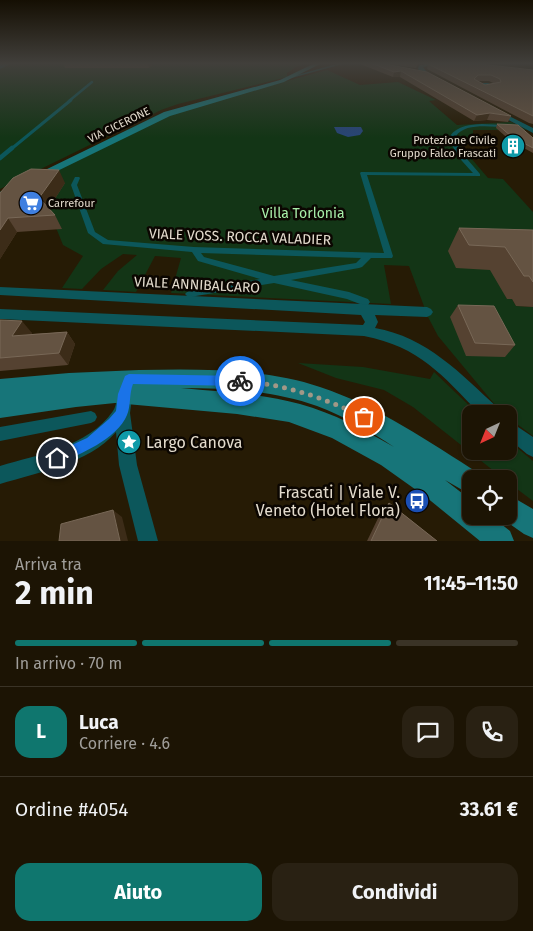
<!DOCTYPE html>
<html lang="it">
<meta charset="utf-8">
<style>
:root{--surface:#1c1404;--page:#292113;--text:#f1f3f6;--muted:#a09e9a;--line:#3a3326;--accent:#0f766e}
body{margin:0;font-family:"Fira Sans",sans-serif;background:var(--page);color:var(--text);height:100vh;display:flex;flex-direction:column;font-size:19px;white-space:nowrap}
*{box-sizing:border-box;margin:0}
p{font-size:16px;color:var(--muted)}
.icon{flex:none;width:28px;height:28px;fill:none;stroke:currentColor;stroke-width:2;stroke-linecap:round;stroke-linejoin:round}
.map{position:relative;height:541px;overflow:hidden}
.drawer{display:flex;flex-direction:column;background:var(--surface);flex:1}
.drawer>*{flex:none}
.needle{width:32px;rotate:223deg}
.fabs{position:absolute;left:462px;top:405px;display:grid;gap:10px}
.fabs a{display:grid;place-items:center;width:55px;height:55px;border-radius:10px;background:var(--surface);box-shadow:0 1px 4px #0004,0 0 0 1px var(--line);font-size:25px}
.pin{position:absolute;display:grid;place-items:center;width:42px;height:42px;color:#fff;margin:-21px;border:2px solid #fff;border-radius:50%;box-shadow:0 1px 5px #0007}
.courier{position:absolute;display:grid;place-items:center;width:50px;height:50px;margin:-25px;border:4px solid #1a73e8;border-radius:50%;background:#fff;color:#222;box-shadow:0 1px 6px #0007}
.headline em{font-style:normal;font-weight:700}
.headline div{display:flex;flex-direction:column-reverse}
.headline{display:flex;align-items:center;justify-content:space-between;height:85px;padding:0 15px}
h1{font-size:32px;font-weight:700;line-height:38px}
.bar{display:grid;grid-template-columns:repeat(4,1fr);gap:8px 5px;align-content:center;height:60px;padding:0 15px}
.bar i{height:6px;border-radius:4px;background:var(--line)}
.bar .active{background:var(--accent)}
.bar p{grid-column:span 4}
.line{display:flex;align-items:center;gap:12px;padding:0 15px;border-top:1px solid var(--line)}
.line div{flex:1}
.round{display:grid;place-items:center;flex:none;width:52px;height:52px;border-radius:15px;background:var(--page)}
.action{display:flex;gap:10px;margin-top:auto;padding:10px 15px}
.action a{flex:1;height:58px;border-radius:15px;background:var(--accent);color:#fff;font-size:20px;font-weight:700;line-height:58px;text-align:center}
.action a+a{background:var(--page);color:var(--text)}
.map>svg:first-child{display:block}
</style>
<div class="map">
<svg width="533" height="541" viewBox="0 0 533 541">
<rect width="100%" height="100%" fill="#261b05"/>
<path fill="#133516" d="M 13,63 L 309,63 L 296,67 L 287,73 L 287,77 L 178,104 L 161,110 L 0,189 L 0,69 Z
M 327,70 L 360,85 L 398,82 L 436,100 L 429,101 L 457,125 L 511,122 L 527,130 L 473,130 L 473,143 L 459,144 L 488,178 L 503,179 L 533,212 L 533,255 L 494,270 L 507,299 L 512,299 L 516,306 L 533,307 L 533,436 L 509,418 L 509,414 L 501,412 L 438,336 L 428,317 L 409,266 L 384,265 L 391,304 L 171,293 L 181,258 L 155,256 L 136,292 L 103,290 L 118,271 L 137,255 L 123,254 L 101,269 L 82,289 L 62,288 L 83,256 L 63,245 C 55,223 44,204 35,182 L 168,115 L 195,106 Z
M 298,363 L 363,367 L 430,379 L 434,372 L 478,414 L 471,414 L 471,451 L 509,451 L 509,441 L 533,461 L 533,501 L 509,483 L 509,479 L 504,479 L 413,407 L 384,390 L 336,378 Z"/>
<path fill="#274575" d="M 334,127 L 361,127 L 363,131 L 360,135 L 348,137 L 337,133 Z"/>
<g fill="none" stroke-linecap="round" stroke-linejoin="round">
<path stroke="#0c575b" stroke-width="2.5" d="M 69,101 L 92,82"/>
<path stroke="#0c575b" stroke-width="3" d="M 10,150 L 71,100"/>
<path stroke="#0c575b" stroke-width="4.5" d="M 0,158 L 12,148"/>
<path fill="#0c575b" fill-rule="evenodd" d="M 482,124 L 507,125 L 509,126 L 507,127 C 492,127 465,122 456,136 L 457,144 L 461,152 L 480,174 L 480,176 L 367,175 L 393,256 L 392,258 L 371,258 L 362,267 L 359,268 L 291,280 L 349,292 L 368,299 L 370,302 L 368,305 L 365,306 L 347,299 L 274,283 L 190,297 L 187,296 L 185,294 L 187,292 L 190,291 L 260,279 L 198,261 L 192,252 L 103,244 L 88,233 L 71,185 L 75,177 L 79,177 L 80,178 L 77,185 L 95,232 L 108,240 L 194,247 L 384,253 L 360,173 L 361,172 L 473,173 C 463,162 452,152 450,136 C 458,125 470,125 482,124 ZM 201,253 L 361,258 L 356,263 L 274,276 L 204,257 Z
M 91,411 L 95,413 L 97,417 L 95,421 L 91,423 L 0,441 L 0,427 Z"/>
<path fill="#0c575b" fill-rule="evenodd" d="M 8,63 L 13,63 L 0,69 L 0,66 Z
M 340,63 L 346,63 L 288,79 L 286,78 Z
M 432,63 L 440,63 L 423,67 L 429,75 L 425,75 L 418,69 L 419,65 Z
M 476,83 L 488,83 L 497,87 L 482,89 L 474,85 Z
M 497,110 L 533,128 L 533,133 L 495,113 L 494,112 Z
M 0,287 L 427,307 L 431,309 L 433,312 L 431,315 L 427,317 L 375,315 L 378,322 L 375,328 C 427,337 461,374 498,408 L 500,414 L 480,414 C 442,375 420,347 364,336 L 0,319 L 0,309 L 363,325 L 365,322 L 361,315 L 0,295 Z
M 125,383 L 130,385 L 133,390 L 130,413 L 137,465 L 158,541 L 138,541 L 119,465 L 116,432 C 88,464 39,472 0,484 L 0,466 C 39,454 88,447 113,411 C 118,404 116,393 120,385 Z
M 509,421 L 533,437 L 533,457 L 527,454 L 509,439 Z"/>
<path fill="#0c575b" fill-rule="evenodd" d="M 0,63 L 8,63 L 0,67 Z"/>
<path fill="#177579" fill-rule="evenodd" d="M 315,63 L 322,63 L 284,82 L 170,116 L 0,199 L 0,192 L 164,112 L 280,80 Z
M 139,370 C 199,369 262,368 320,387 C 378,406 429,442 480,474 L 482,479 L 471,479 L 471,495 L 445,480 L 471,500 L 471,516 L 491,516 L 510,531 L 514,541 L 480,541 L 426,497 L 381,465 L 332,438 L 289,422 L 237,414 L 115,403 L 76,407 L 0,418 L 0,379 L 69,373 ZM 181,388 C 227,388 274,391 317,406 C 344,416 370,431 394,447 C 365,430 333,413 300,404 C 261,393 221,392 181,388 Z
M 509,495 L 533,509 L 533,538 L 524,534 L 500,517 L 509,516 Z"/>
</g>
<path fill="#554231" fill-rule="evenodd" d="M 63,63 L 154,63 L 149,68 L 65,68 Z
M 360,63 L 423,63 L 419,63 L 416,68 L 388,64 L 511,116 L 508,122 L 487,120 L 474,121 L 400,77 L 393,77 L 360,64 Z
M 428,64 L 533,70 L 533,124 L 529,123 L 427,69 ZM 478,81 L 489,81 L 493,83 L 485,85 Z
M 497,124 L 533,138 L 533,153 L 511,141 L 496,128 Z
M 65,183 L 49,208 L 55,215 L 62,229 L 17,232 L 0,259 L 0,193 Z
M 459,228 L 533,230 L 533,307 L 516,306 L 512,299 L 507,299 L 490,270 L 456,268 L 448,251 Z
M 458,305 L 515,345 L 505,357 L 466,356 L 450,317 Z
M 0,320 L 32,333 L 31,334 L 67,332 L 75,344 L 68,365 L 0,371 Z
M 389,503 L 437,541 L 367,541 L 382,510 Z"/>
<path fill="#3c2c18" d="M 148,63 L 154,63 L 149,68 Z
M 401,71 L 400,77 L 393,77 L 394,72 Z
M 490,113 L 487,120 L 474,121 L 477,115 Z
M 59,170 L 65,183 L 47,211 L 39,198 Z
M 8,218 L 17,232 L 0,259 L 0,230 Z
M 22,321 L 32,333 L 22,348 L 12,336 Z
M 67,332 L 75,344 L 68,365 L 59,353 Z
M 113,510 L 122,517 L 128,541 L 120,541 Z"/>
<path fill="#645342" stroke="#786857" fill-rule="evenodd" d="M 371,63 L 380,63 L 427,72 L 511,116 L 490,113 L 477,115 L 401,71 L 394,72 Z
M 432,63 L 471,63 L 533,70 L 533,116 L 428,64 ZM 478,75 L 491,75 L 500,79 L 501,82 L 485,85 L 474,79 Z
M 497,124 L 518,125 L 533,138 L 533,148 L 512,137 Z
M 31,169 L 59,170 L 39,198 L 55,215 L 8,218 L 0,230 L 0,193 L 13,178 Z
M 459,228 L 533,230 L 533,282 L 529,276 L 524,276 L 505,247 L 469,245 Z
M 458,305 L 494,306 L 515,345 L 475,343 Z
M 0,320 L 22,321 L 12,336 L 67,332 L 59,353 L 0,358 Z
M 389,503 L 437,541 L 371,541 Z
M 113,510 L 120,541 L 59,541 L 61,524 Z"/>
<linearGradient id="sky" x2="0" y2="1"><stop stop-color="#150f03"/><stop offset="0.46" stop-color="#413f3b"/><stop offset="1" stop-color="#413f3b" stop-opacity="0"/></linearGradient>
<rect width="533" height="138" fill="url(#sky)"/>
<path fill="#1a73e8" d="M 129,374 L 240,376 L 244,377 L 246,381 L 244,384 L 240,386 L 133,384 C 129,394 131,406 127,415 C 117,439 79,455 57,464 L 52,462 L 50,458 L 52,454 L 87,438 L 109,419 L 116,411 L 118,394 L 125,376 Z"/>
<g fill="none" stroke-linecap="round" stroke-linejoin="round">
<path stroke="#a19887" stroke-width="5" stroke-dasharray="0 9" d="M 240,381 C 285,384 324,398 364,417"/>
</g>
<defs>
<g id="building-disc" transform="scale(1.25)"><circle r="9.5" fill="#0f9aa8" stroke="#0b0601"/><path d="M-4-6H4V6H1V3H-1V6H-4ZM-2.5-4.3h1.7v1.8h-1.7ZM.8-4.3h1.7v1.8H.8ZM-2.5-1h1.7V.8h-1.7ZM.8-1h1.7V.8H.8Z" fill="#fff"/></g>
<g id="supermarket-disc" transform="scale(1.25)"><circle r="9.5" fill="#3f7fe0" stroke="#0b0601"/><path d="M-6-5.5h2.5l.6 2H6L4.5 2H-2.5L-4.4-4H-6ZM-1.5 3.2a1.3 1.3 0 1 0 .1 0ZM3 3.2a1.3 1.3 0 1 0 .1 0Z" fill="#fff"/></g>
<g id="sight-disc" transform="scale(1.25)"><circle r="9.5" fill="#0f9aa8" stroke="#0b0601"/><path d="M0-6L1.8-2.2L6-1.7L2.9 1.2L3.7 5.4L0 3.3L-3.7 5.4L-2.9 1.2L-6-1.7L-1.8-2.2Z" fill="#fff"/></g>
<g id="bus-disc" transform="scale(1.25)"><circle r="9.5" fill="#1a4fb4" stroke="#0b0601"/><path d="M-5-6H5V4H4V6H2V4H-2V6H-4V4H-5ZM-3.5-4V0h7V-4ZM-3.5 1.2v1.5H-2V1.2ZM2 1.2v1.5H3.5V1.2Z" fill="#fff"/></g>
</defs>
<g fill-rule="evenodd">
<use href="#building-disc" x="513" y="146"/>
<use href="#supermarket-disc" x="31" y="203"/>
<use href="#sight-disc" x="129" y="442"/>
<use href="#bus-disc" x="417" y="501"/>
</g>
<g text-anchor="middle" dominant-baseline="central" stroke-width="5" stroke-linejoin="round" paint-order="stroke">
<g font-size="11" fill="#e3dbcd" stroke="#0b0601">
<text transform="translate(119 125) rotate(-26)">VIA CICERONE</text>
</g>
<g font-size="11" fill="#e3dbcd" stroke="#0b0601" text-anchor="end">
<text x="496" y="140">Protezione Civile<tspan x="496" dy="13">Gruppo Falco Frascati</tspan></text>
<text x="48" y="203" text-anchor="start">Carrefour</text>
</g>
<g font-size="14" fill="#a7efa9" stroke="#0b0601">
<text x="303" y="213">Villa Torlonia</text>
</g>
<g font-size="14" fill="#e3dbcd" stroke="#0b0601">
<text transform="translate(240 237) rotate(2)">VIALE VOSS. ROCCA VALADIER</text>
<text transform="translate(197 285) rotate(3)">VIALE ANNIBALCARO</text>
</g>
<g font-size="16" fill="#e3dbcd" stroke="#0b0601" text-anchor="start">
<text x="146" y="442">Largo Canova</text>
<text x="400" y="492" text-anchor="end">Frascati | Viale V.<tspan x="400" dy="18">Veneto (Hotel Flora)</tspan></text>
</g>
</g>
</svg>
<div class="fabs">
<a><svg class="needle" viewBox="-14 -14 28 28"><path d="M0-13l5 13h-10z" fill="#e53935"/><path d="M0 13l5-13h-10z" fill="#a09e9a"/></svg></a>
<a><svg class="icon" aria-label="locate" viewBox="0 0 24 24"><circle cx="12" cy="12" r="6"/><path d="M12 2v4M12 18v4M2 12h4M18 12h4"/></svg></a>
</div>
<div class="pin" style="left:364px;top:417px;background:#ea580c"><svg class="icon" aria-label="bag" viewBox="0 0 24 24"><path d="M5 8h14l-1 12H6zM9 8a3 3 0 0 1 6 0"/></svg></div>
<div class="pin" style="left:57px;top:458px;background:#1f2937"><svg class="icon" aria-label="home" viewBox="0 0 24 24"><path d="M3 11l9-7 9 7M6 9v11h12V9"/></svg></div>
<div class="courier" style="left:240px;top:381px"><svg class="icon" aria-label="bike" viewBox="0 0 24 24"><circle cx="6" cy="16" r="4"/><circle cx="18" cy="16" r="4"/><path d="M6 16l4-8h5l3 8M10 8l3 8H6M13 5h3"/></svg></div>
</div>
<section class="drawer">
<div class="headline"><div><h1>2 min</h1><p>Arriva tra</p></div><em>11:45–11:50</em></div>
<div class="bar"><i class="active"></i><i class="active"></i><i class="active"></i><i></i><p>In arrivo · 70 m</p></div>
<div class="line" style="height:90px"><b class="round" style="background:var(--accent);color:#fff">L</b><div><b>Luca</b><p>Corriere · 4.6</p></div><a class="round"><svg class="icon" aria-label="chat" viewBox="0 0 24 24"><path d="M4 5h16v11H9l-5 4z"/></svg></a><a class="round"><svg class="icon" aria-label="phone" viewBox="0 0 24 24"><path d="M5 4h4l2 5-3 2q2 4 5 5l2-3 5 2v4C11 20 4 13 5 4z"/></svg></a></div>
<div class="line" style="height:65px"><div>Ordine #4054</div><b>33.61 €</b></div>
<div class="action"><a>Aiuto</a><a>Condividi</a></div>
</section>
